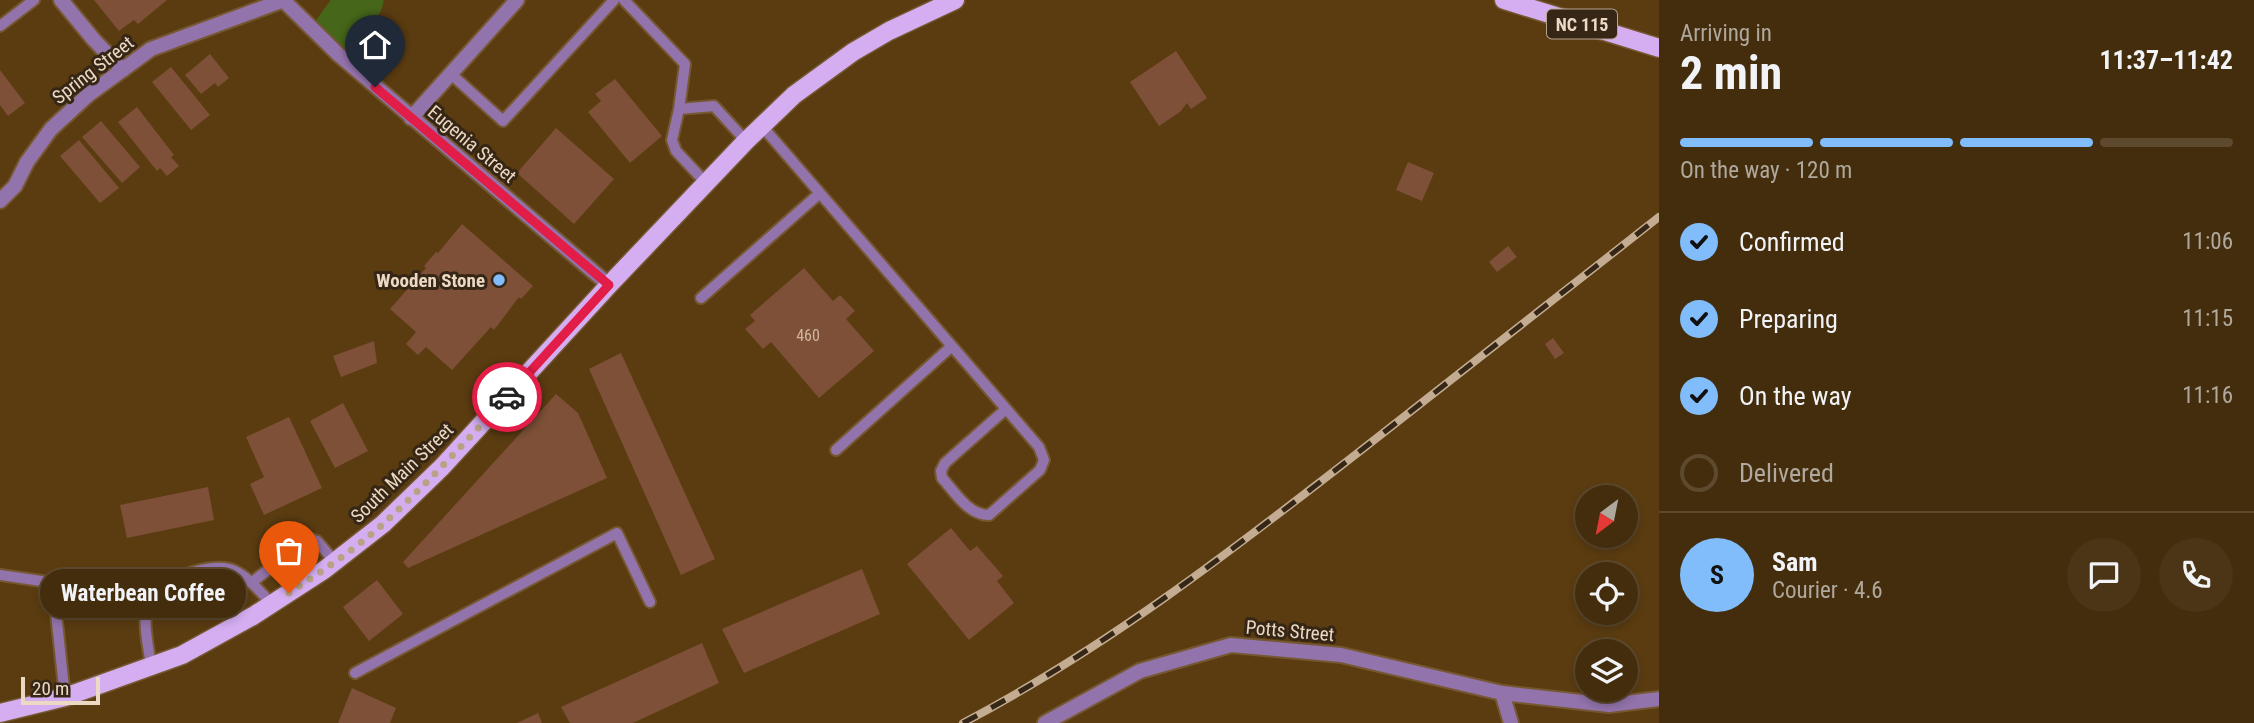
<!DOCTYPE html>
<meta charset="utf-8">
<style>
:root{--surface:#442d0d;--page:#4b3516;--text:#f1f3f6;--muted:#afa89d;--line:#5c492e;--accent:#81bdfa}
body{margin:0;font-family:"Roboto Condensed",sans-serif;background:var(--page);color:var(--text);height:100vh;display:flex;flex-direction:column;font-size:26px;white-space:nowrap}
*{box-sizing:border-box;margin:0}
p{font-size:23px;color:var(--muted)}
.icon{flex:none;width:38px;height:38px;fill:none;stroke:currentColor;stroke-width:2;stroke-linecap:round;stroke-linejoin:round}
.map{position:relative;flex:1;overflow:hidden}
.sheet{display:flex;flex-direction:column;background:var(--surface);width:595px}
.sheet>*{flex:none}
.needle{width:46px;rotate:212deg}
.tools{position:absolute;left:1575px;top:485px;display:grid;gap:14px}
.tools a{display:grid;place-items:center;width:63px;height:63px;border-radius:50%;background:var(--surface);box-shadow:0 4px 10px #0003,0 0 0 2px var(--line);font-size:35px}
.scale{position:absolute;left:21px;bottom:18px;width:79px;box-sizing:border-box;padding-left:7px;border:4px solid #ecd8c3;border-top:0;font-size:19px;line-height:24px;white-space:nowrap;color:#ecd8c3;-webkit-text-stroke:5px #352615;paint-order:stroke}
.pin{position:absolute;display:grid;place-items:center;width:60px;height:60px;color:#fff;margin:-72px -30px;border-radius:50% 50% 50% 0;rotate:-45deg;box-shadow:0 0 7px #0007}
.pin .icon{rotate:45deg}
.courier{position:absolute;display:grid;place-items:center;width:70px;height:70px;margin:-35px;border:5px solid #e11d48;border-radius:50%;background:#fff;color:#222;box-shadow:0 2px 9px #0007}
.bubble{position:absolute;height:49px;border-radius:24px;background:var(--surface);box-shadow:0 4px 10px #0003,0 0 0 2px var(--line);font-size:23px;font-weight:700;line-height:49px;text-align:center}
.summary em{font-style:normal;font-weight:700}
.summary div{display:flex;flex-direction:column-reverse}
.summary{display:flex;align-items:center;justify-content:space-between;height:119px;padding:0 21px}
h1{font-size:46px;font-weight:700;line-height:52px}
.bar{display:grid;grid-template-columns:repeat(4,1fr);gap:10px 7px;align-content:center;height:84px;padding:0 21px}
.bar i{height:9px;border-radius:5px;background:var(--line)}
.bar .on{background:var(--accent)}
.bar p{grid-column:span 4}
.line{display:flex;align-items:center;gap:18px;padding:0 21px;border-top:2px solid var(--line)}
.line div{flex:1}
.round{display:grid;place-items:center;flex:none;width:74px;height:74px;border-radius:37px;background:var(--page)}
ol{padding:0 21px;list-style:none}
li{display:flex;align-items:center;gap:21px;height:77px}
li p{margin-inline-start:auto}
li .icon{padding:7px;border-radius:50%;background:var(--accent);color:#111;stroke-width:4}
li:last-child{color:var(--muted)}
li i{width:38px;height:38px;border:4px solid var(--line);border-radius:50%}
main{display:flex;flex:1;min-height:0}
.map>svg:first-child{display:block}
</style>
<main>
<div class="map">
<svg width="1659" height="723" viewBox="0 0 1659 723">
<rect width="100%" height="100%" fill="#5b3c11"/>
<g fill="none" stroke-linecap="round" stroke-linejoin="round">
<path stroke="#46671a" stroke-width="47" d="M 338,30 L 360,0"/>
</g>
<path fill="#7d5037" d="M 94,0 L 167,0 L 138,24 L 134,20 L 119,31 Z
M 1176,51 L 1207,98 L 1191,109 L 1187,103 L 1180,112 L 1159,126 L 1130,82 Z
M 210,54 L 229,78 L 218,87 L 215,83 L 201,94 L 185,75 Z
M 171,67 L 210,115 L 191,130 L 152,82 Z
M 0,70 L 25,103 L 8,116 L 0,105 Z
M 615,79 L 662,136 L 630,163 L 588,112 L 601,101 L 595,94 Z
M 137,107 L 174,155 L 171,157 L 179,166 L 167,176 L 160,168 L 157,171 L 118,122 Z
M 101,121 L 140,167 L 122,183 L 82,137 Z
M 556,128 L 614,179 L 574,224 L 517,173 Z
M 79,140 L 119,188 L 100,203 L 60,156 Z
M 1408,162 L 1434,173 L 1422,201 L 1396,190 Z
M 462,224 L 533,286 L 521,299 L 519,297 L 494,330 L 491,327 L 452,370 L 426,347 L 418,355 L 406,344 L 416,332 L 390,309 L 426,268 L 424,266 L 436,252 L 438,253 Z
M 1508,246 L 1517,257 L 1497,272 L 1489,262 Z
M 804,268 L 833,301 L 840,295 L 855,311 L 846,319 L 874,351 L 819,398 L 771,342 L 763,349 L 745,329 L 755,321 L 750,315 Z
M 1553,338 L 1564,353 L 1555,359 L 1545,344 Z
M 374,341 L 377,363 L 341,377 L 333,356 Z
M 621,353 L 715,559 L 681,575 L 589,369 Z
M 556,394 L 578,413 L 607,478 L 408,568 L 403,562 Z
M 343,403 L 368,451 L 335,468 L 310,421 Z
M 289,417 L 322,488 L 264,515 L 250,484 L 264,477 L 246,437 Z
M 208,487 L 214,520 L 127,538 L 120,505 Z
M 951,528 L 970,551 L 977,546 L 1003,576 L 997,581 L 1014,603 L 969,640 L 907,564 Z
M 862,569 L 880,614 L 744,673 L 722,629 Z
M 377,580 L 403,614 L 369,641 L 343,607 Z
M 702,643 L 719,683 L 633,723 L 570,723 L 561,707 Z
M 352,688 L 396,708 L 390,723 L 338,723 Z
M 538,713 L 542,723 L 517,723 Z"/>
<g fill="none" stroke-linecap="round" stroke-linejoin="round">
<g stroke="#755831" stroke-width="14">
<path id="lane" d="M 624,0 L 685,64 L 679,109
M 0,26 L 34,0
M 451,74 L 503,121 L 614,0
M 762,126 L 1039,447 L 1044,460 L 1040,470 L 989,515 C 968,515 955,492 942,478 L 941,471 L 945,463 L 1006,409
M 706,183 L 676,151 L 672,140 L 679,109 L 714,106 L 746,141
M 701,298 L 820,193
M 836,450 L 952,346
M 0,575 L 48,582 L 53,585 L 65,697
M 251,583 L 308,538 L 317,541 L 335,562
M 151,667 C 149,648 141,620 149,602 C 158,579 214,560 235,571 C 250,578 261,593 272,604
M 355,673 L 617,533 L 650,602"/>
</g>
<g stroke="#755831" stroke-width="18">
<path id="street" d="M 61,0 L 94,40 L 123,70
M 283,0 L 339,55 L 609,285
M 411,118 L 517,0
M 0,201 L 15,186 L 27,162 L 51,129 L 88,95 L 151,49 L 284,0
M 1502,693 L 1511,723
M 1045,723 L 1140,671 L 1231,645 L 1341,655 L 1502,693 L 1609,705 L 1659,699"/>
</g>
<g stroke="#755831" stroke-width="21">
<path id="primary" d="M 1504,0 L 1659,48
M 0,713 L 65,697 L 182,655 L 253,616 L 324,570 L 383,524 L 442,467 L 609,285 L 746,141 L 794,95 L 853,52 L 889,31 L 955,0"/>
</g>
<use href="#lane" stroke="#9373ab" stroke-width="10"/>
<use href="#street" stroke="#9373ab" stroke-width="14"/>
<use href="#primary" stroke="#d4aef1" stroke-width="18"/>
<g stroke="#c3ac91" stroke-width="8">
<path id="rail" d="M 963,723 C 1104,649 1230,552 1355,455 C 1456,376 1558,296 1659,217"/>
</g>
<use href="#rail" stroke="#352615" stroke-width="5" stroke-dasharray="16" stroke-linecap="butt"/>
</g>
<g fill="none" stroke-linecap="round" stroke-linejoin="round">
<path stroke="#b9a185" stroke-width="7" stroke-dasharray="0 12.6" d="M 289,593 C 322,571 356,549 385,522 C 428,483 467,440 507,397"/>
<path stroke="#e11d48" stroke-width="9" d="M 375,87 L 609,285 L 507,397"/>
</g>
<circle fill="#81bdfa" stroke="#352615" stroke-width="2.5" cx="499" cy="280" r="7"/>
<g text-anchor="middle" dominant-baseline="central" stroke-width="6" stroke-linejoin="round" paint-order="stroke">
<g font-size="16" fill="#d0b6a0">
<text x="808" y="335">460</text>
</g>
<rect fill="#352615" stroke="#b5a38f" stroke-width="2" x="1547" y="9.5" width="70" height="29" rx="5"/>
<g font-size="18" font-weight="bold" fill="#ecd8c3">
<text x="1582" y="24">NC 115</text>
</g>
<g font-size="19" fill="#ecd8c3" stroke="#352615">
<text transform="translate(93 70) rotate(-38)">Spring Street</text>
<text transform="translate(472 144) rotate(40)">Eugenia Street</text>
<text transform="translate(402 473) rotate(-44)">South Main Street</text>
<text transform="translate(1290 631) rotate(5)">Potts Street</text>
</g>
<g font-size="19" font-weight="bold" fill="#ecd8c3" stroke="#352615" text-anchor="end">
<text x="485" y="280">Wooden Stone</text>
</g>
</g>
</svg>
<div class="tools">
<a><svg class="needle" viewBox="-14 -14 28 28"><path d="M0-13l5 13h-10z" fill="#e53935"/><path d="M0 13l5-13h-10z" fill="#afa89d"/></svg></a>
<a><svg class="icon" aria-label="locate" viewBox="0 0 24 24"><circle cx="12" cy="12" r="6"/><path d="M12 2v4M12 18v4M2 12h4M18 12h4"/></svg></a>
<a><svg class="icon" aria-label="layers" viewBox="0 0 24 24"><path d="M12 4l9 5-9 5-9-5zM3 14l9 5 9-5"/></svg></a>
</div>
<div class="scale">20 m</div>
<div class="pin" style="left:289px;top:593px;background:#ea580c"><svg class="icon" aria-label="bag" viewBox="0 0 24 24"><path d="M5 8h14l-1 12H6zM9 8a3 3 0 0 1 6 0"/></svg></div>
<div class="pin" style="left:375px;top:87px;background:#1f2937"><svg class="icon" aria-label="home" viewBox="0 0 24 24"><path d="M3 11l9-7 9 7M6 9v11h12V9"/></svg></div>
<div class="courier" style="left:507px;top:397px"><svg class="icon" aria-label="car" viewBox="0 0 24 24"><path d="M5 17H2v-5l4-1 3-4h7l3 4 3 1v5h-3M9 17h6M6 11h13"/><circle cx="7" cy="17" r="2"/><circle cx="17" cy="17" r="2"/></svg></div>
<div class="bubble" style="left:40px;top:569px;width:206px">Waterbean Coffee</div>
</div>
<section class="sheet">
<div class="summary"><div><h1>2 min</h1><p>Arriving in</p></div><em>11:37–11:42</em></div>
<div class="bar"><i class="on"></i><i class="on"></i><i class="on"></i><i></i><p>On the way · 120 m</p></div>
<ol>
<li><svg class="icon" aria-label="check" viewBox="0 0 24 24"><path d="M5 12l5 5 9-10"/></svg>Confirmed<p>11:06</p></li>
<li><svg class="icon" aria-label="check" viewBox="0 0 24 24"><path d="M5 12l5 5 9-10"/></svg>Preparing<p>11:15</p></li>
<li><svg class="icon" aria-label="check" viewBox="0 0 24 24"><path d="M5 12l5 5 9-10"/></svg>On the way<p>11:16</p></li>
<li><i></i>Delivered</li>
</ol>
<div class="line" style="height:126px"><b class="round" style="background:var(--accent);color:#111">S</b><div><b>Sam</b><p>Courier · 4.6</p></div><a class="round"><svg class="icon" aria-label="chat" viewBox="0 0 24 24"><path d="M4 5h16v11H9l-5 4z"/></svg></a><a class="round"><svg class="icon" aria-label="phone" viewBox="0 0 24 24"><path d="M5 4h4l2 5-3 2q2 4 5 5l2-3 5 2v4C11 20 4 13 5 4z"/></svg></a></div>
</section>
</main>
